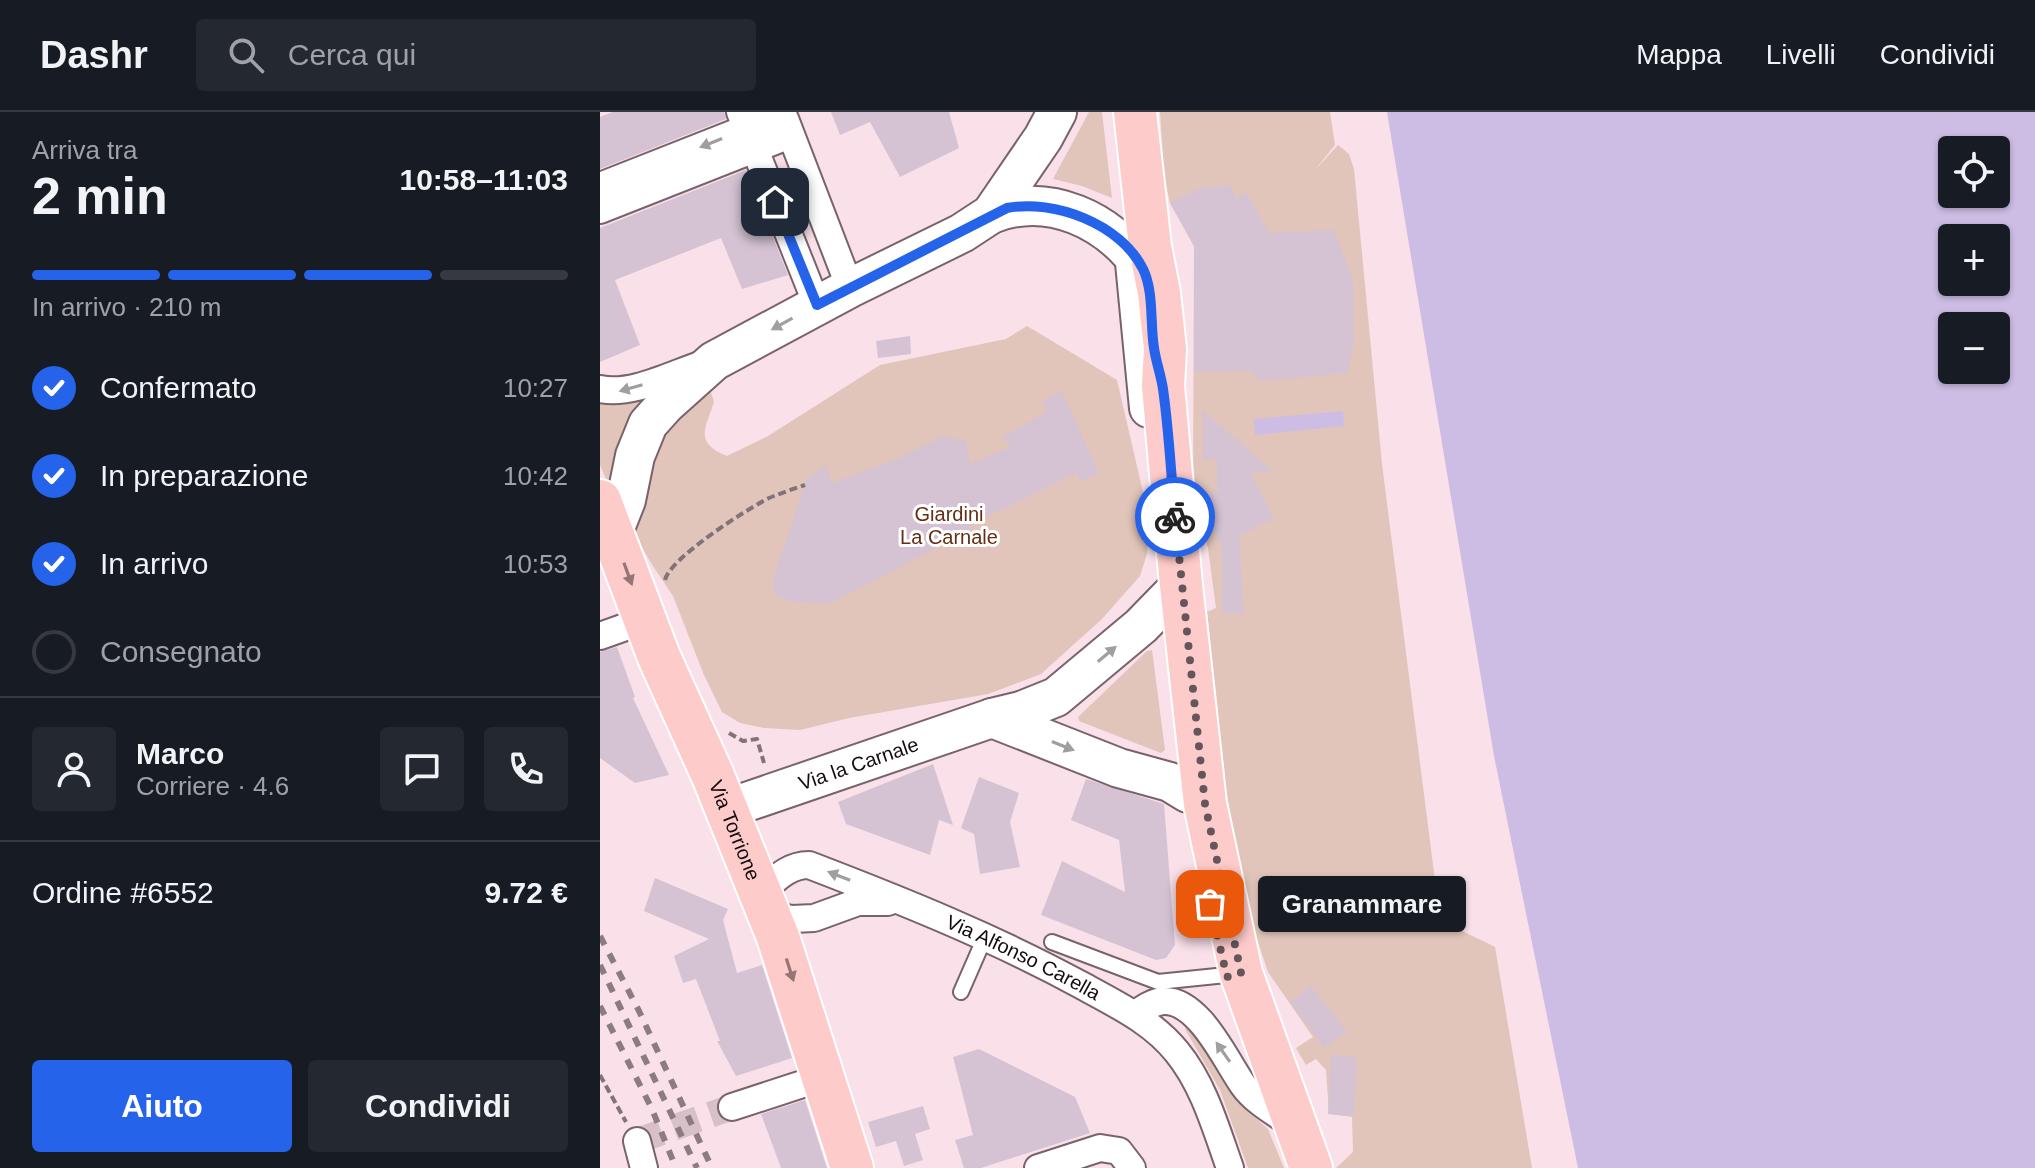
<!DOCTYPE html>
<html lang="it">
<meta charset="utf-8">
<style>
:root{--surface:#171b24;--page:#242831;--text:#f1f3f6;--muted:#9ea1a6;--line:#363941;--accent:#2563eb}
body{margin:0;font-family:Helvetica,sans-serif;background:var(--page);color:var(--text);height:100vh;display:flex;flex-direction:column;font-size:30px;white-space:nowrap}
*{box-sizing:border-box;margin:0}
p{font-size:26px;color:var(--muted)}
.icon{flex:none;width:44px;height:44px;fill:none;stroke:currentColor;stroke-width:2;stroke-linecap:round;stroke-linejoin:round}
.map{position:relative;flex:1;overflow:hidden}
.sheet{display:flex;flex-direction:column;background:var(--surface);width:600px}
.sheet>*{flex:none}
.tools{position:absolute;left:1338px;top:24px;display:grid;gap:16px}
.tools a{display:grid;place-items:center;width:72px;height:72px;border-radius:8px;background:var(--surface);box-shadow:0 2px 6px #0004;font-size:40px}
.pin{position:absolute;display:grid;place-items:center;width:68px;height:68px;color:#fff;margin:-34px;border-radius:16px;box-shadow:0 4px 12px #0006}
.courier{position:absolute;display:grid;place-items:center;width:80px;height:80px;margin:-40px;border:6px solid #2563eb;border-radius:50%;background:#fff;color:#222;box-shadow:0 2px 10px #0007}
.bubble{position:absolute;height:56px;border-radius:8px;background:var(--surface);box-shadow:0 2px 6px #0004;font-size:26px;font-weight:600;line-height:56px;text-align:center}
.summary em{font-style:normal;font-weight:600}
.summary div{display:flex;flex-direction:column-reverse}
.summary{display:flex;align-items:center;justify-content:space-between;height:136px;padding:0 32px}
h1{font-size:52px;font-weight:600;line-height:60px}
.bar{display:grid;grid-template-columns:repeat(4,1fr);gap:12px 8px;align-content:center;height:96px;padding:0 32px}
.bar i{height:10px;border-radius:6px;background:var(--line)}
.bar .on{background:var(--accent)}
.bar p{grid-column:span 4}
.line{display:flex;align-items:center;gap:20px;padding:0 32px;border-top:2px solid var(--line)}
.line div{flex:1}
.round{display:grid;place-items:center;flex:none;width:84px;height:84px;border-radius:8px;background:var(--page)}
ol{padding:0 32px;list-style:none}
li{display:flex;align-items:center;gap:24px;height:88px}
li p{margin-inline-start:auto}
li .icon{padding:8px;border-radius:50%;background:var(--accent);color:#fff;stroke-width:4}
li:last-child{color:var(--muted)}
li i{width:44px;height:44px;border:4px solid var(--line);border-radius:50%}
.button{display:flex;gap:16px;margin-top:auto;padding:16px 32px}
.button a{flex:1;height:92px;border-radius:8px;background:var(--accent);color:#fff;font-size:32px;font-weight:600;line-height:92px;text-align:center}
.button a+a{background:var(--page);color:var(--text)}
header{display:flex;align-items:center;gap:48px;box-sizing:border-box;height:112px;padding:0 40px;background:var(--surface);border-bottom:2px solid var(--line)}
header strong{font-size:38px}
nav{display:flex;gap:44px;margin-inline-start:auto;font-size:28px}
.search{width:560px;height:72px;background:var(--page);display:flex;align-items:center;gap:20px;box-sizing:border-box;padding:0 28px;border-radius:8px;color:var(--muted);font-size:30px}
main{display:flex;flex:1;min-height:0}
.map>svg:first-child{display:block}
</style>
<header>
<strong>Dashr</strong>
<div class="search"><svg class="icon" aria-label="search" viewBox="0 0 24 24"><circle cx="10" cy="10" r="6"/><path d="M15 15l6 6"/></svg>Cerca qui</div>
<nav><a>Mappa</a><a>Livelli</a><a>Condividi</a></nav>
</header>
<main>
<section class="sheet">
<div class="summary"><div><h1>2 min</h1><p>Arriva tra</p></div><em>10:58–11:03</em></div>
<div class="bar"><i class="on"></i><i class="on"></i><i class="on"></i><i></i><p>In arrivo · 210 m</p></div>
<ol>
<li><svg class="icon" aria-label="check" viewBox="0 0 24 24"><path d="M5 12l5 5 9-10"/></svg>Confermato<p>10:27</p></li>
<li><svg class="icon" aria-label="check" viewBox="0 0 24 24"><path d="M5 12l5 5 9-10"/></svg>In preparazione<p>10:42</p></li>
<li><svg class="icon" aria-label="check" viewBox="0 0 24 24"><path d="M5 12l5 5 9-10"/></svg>In arrivo<p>10:53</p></li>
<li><i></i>Consegnato</li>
</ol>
<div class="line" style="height:144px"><a class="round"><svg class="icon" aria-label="person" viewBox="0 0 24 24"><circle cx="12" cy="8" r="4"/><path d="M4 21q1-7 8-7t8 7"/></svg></a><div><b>Marco</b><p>Corriere · 4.6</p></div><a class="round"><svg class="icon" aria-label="chat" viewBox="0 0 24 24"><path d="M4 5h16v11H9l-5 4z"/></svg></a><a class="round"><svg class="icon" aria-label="phone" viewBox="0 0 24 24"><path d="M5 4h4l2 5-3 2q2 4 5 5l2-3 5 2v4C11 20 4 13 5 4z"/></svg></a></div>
<div class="line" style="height:104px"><div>Ordine #6552</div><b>9.72 €</b></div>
<div class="button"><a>Aiuto</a><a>Condividi</a></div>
</section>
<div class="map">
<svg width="1435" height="1056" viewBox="0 0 1435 1056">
<rect width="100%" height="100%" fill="#f9e0e9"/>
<path fill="#e1c5ba" d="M 489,0 L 502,0 L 512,86 L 482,74 L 453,67 Z
M 560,0 L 730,0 L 735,33 L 714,59 L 738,33 L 749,42 L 754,57 L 782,352 L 840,808 L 895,835 L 932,1056 L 736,1056 L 753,1040 L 752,1005 L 729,1002 L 726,958 L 716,947 L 706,953 L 696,936 L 713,925 L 668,860 L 655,821 L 627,685 L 607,500 L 616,496 L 608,436 L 593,388 L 594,134 L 570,91 L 564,64 Z
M 427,214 L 517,268 L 549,406 L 547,442 L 540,464 L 502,507 L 441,562 L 388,582 L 249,606 L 200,618 L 164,616 L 140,611 L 122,600 L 104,563 L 73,484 L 51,451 L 32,418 L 59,312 L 110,277 L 114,290 C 106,315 93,331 127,344 L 168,324 L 280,253 L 406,227 Z
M 0,283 L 58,283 L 10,377 L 0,353 Z
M 552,538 L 565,638 L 561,641 L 479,609 L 478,605 L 547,539 Z
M 590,912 L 644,996 L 668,1017 L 684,1056 L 648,1056 L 620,978 L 585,917 Z"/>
<path fill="#cdbde4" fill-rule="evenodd" d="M 787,0 L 1435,0 L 1435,1056 L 978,1056 L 894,644 ZM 1352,38 L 1396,38 L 1396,82 L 1352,82 ZM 1352,126 L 1396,126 L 1396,170 L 1352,170 ZM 1352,214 L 1396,214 L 1396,258 L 1352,258 Z
M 743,299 L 744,314 L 655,323 L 654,307 Z"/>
<path fill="#d5c3d4" d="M 13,0 L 124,0 L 126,7 L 0,57 L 0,5 Z
M 231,0 L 349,0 L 359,36 L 300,65 L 270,10 L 240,23 Z
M 146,58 L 188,163 L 142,177 L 121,126 L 15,168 L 40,233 L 0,250 L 0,116 Z
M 630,73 L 636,86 L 646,80 L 669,121 L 734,118 L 753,168 L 754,229 L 748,261 L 659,269 L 651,259 L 594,260 L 594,134 L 570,91 L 600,76 Z
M 310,224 L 311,242 L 278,246 L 276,229 Z
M 462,279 L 499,361 L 481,370 L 476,361 L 369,414 L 374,425 L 358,432 L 340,434 L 229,492 L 190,489 L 178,485 L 173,476 L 174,464 L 207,367 L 226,353 L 232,371 L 298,347 L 343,324 L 366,329 L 370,352 L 410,335 L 403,325 L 446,300 L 443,289 Z
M 603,298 L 673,360 L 650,361 L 674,406 L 639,424 L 644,502 L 622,501 L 622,436 L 600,386 L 617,379 L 617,347 L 603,348 Z
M 17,535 L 35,585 L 33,586 L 69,663 L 35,671 L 0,646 L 0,540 Z
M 333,652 L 353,713 L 339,708 L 330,743 L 246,712 L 238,690 Z
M 379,665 L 419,681 L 410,710 L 420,755 L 380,762 L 374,722 L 361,716 Z
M 486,667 L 564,692 L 575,833 L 566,846 L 556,848 L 441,803 L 462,749 L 525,780 L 519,728 L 471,708 Z
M 55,766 L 128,797 L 123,808 L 137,861 L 162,853 L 192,946 L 136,964 L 117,929 L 120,929 L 96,867 L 83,871 L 74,844 L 109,827 L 44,799 Z
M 711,874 L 747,920 L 724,936 L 690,890 Z
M 379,937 L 475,985 L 490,1021 L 381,1056 L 364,1056 L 355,1028 L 373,1023 L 353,945 Z
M 731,944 L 757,945 L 754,1004 L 728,1002 Z
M 205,988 L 227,1056 L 181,1056 L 161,1002 Z
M 323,994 L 330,1017 L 315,1022 L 323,1048 L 304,1054 L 296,1029 L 276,1035 L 268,1010 Z"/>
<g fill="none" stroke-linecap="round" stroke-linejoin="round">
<path stroke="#d7c0c8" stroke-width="26" stroke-dasharray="26 13" stroke-linecap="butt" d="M 37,1029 L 132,995"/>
<g stroke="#79636b" stroke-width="18">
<path id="lane" d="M 452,830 L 558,870 L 636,862
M 361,880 L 385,825"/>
</g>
<g stroke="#79636b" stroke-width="30">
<g id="street">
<path d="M 140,0 L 217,193"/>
<path d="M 185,7 L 250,176"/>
<path d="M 0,74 L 183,2"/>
<path d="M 0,98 L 190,23"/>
<path d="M 0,277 C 31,284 72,262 103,252"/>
<path d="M 0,524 L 45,508"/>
<path id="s1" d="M 161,780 C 176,767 188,753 209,753 C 303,789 395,826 483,874 C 517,893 552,909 577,940 C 604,973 616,1017 630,1056"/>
<path d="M 170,803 L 192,807 L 214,806 L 258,790 L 288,790"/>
<path d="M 535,902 C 543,897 552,890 563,889 C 599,887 626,949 643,973 C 655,990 676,1001 693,1013"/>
<path d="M 132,995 L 224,965"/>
<path d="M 37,1029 L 44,1056"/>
<path d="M 438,1056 L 500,1036 L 519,1039 L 532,1056"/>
</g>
</g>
<g stroke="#79636b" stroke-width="42">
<g id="secondary">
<path d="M 391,102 C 449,79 509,108 543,157"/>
<path d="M 533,130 L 549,296"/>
<path d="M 13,421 L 26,388 L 35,344 L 48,312 L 66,292 L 114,249 L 250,176 L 362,121 L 391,102 L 443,26 L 457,0"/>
<path d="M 392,606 L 421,599 L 456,585 L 541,514 L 581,473"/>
<path id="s2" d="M 126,697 L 392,606 L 519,656 L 570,670 L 588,681"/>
</g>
</g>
<g stroke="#fff" stroke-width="46">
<g id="primary">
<path d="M 535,0 L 550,135 L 559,181 L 565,237 L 563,274 L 581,473 L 605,692 L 641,861 L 711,1056"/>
<path id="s3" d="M 0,389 L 59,545 L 113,664 L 178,825 L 252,1056"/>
</g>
</g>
<path stroke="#837379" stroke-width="4" stroke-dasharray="8 4" stroke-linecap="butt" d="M 65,468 C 70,446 147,397 169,386 C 181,381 193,377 205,373
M 129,621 L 143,629 L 157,627 L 164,651
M 0,963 L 26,1010"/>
<use href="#lane" stroke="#fff" stroke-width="14"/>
<use href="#street" stroke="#fff" stroke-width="26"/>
<use href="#secondary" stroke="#fff" stroke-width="38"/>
<use href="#primary" stroke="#fecbcb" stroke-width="42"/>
<path stroke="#8c7b81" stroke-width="6" stroke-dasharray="10 10" stroke-linecap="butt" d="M 0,824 L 39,899 L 112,1056
M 0,853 L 97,1056
M 0,894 L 52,997 L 76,1056"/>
</g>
<defs><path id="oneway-solid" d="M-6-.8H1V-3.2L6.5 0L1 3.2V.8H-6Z" transform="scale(2)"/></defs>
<g fill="#a19e9f">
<use href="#oneway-solid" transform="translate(111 31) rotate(158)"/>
<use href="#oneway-solid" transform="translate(182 212) rotate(151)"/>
<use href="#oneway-solid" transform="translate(31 276) rotate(164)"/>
<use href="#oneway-solid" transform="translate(507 542) rotate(-40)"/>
<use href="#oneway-solid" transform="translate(463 634) rotate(22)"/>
<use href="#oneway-solid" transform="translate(239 764) rotate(-159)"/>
<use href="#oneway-solid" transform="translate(623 940) rotate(-125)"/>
</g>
<g fill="#957576">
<use href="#oneway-solid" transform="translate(28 462) rotate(70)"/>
<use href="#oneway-solid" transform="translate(190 858) rotate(72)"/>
</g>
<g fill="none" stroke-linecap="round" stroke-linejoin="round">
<path stroke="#64565b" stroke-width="8" stroke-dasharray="0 14.4" d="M 575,405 L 605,692 L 641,861 L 627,865 L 610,792"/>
<path stroke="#2563eb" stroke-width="10" d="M 175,90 L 217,193 L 407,96 C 454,87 521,112 543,157 C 554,179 550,212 554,236 C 556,250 561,263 563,277 C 569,319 571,362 575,405"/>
</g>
<g text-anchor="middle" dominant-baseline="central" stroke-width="6" stroke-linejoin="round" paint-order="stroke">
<g font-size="20" fill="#642e15" stroke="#fff">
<text x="349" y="402">Giardini<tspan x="349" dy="23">La Carnale</tspan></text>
</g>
<g font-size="20" fill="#140c0f" stroke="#fff">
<text stroke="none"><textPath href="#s2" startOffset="140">Via la Carnale</textPath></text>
<text stroke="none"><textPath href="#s3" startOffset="356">Via Torrione</textPath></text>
<text stroke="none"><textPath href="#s1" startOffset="290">Via Alfonso Carella</textPath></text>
</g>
</g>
</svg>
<div class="tools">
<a><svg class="icon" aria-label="locate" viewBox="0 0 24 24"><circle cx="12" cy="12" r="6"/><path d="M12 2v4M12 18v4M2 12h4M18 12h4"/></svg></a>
<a>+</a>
<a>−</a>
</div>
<div class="pin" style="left:610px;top:792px;background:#ea580c"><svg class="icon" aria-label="bag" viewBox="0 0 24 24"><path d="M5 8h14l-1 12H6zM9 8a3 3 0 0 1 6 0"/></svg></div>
<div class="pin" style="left:175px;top:90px;background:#1f2937"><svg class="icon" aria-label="home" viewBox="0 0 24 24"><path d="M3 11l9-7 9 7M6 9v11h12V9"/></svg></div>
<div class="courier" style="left:575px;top:405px"><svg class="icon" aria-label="bike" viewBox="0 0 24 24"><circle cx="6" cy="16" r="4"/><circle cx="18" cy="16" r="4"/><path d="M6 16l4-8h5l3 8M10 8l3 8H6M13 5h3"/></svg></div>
<div class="bubble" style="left:658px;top:764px;width:208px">Granammare</div>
</div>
</main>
